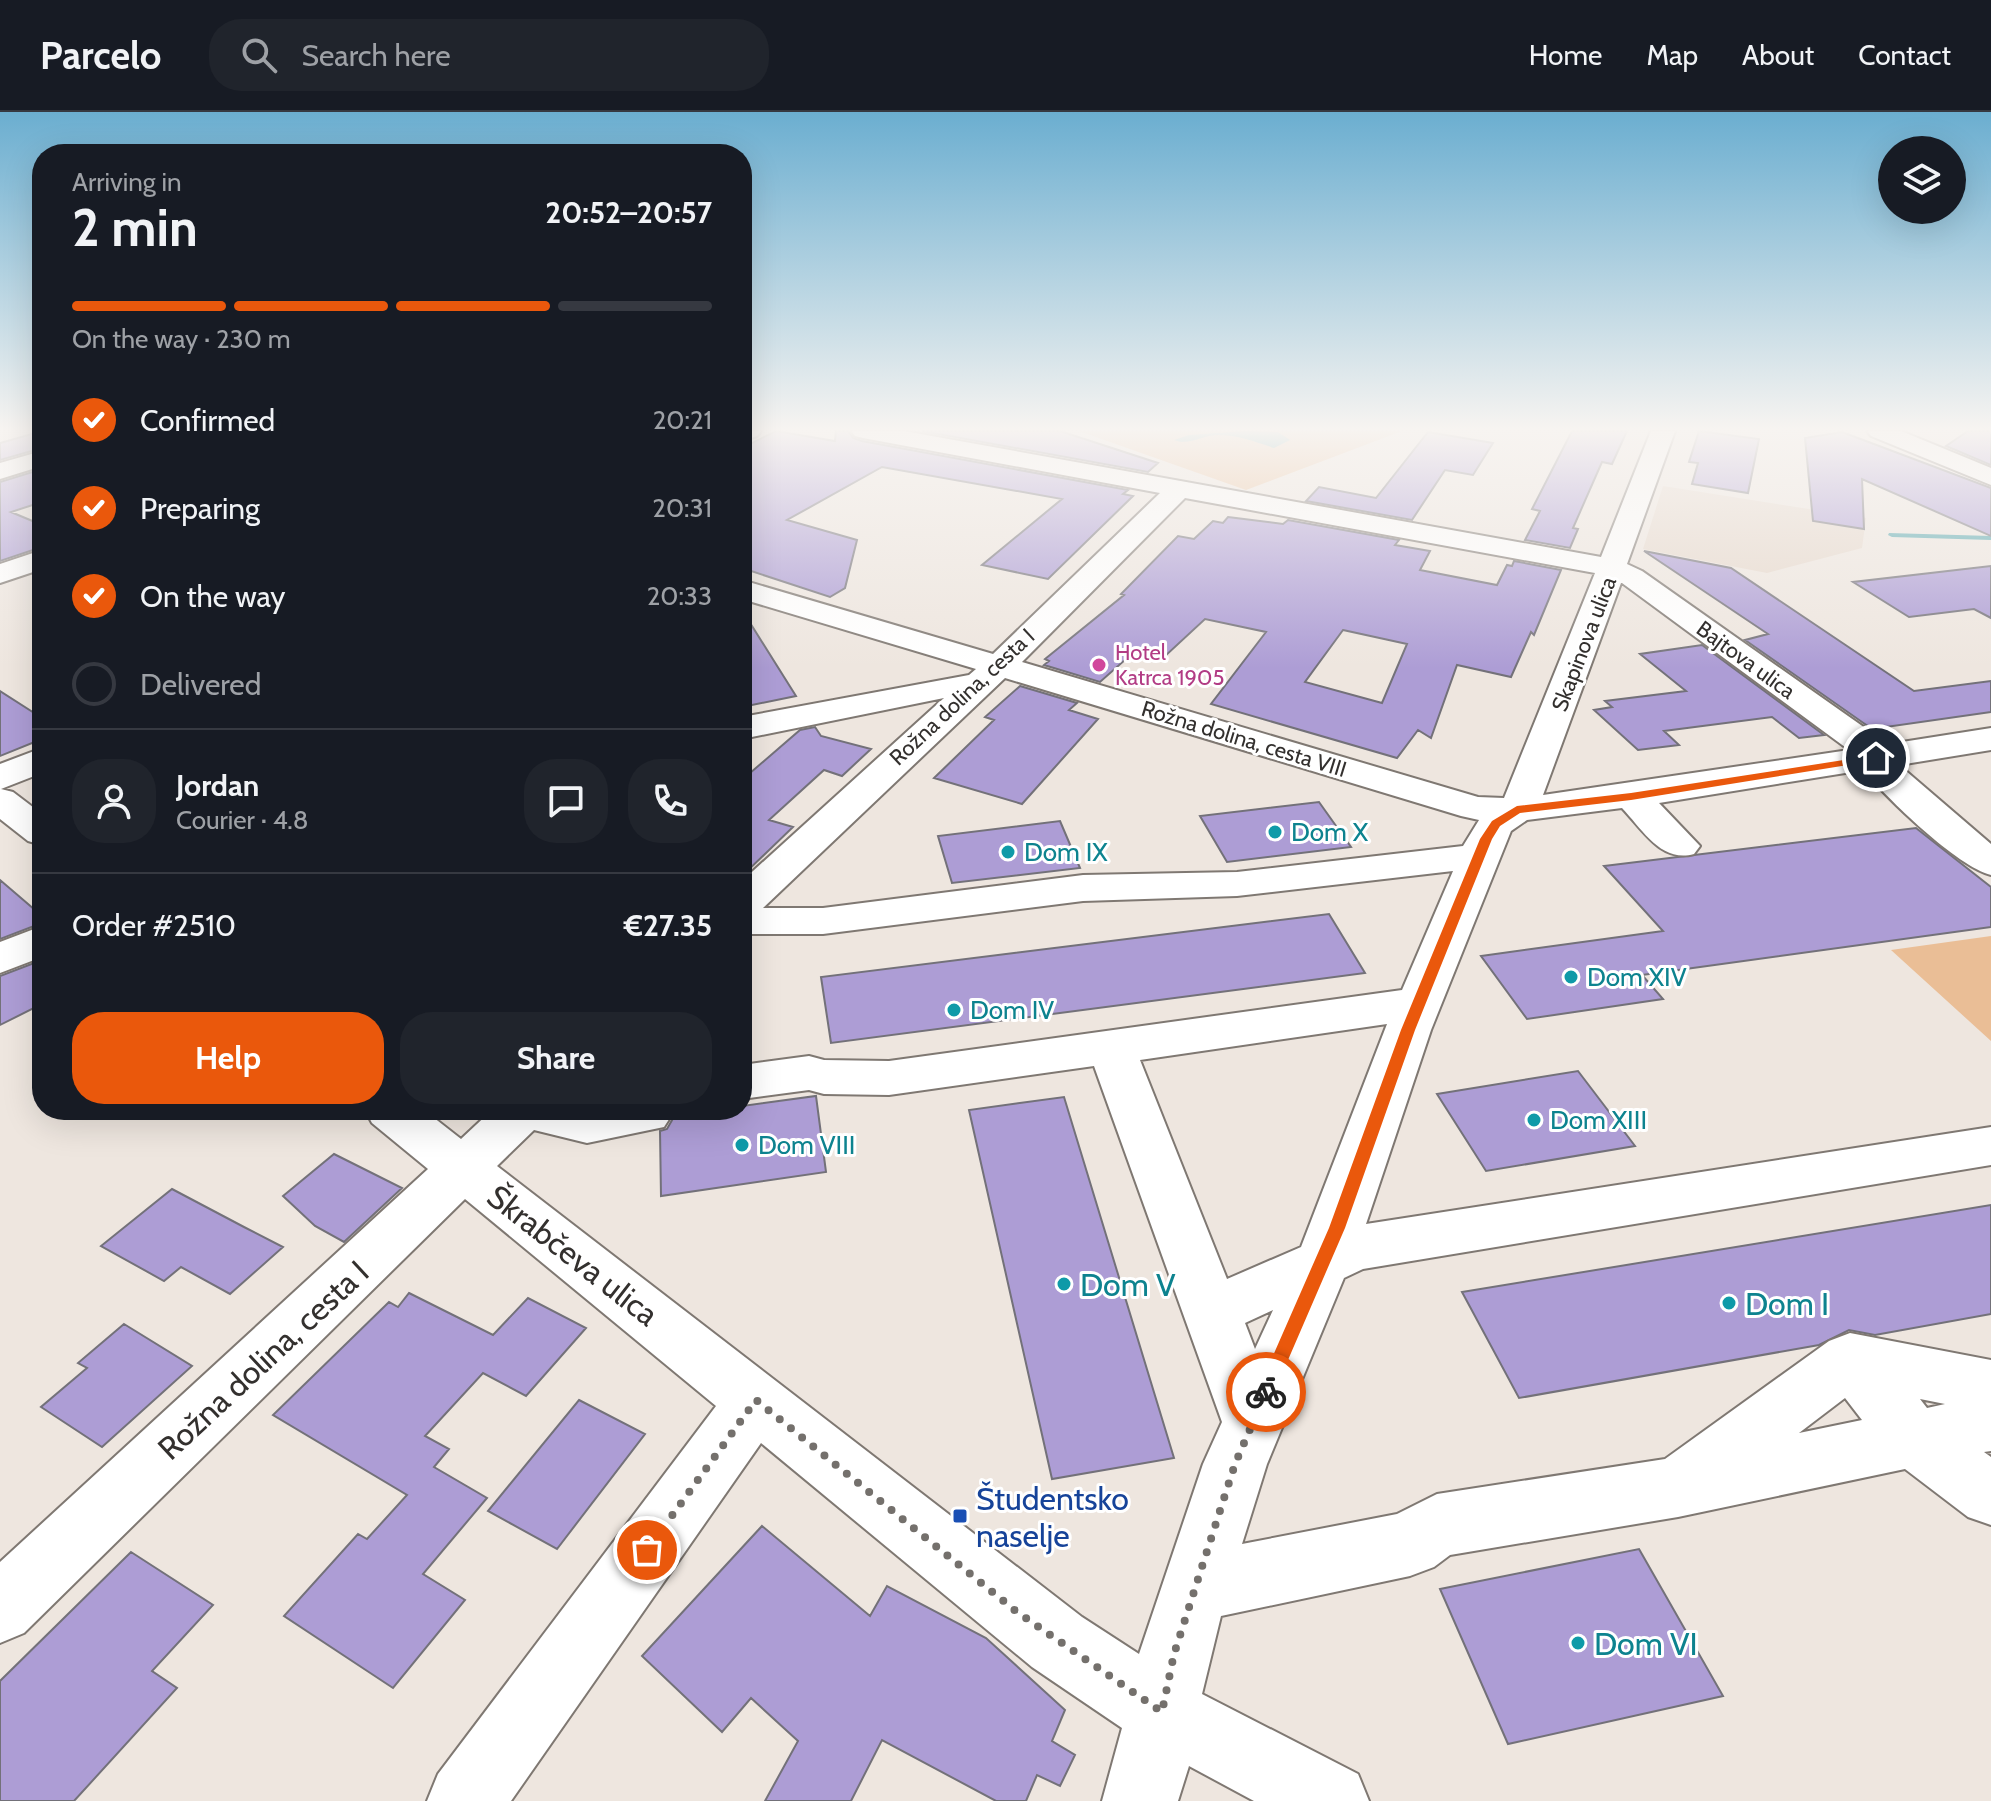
<!DOCTYPE html>
<meta charset="utf-8">
<style>
:root{--surface:#171b24;--page:#20242c;--text:#f1f3f6;--muted:#9ea1a6;--line:#363941;--accent:#ea580c}
body{margin:0;font-family:Cabin,sans-serif;background:var(--page);color:var(--text);height:100vh;display:flex;flex-direction:column;font-size:30px;white-space:nowrap}
*{box-sizing:border-box;margin:0}
p{font-size:26px;color:var(--muted)}
.icon{flex:none;width:44px;height:44px;fill:none;stroke:currentColor;stroke-width:2;stroke-linecap:round;stroke-linejoin:round}
.map{position:relative;flex:1;overflow:hidden}
.side{position:absolute;left:32px;top:32px;width:720px;height:976px;display:flex;flex-direction:column;background:var(--surface);border-radius:32px;box-shadow:0 8px 32px #0002}
.side>*{flex:none}
.controls{position:absolute;left:1878px;top:24px;display:grid;gap:16px}
.controls a{display:grid;place-items:center;width:88px;height:88px;border-radius:50%;background:var(--surface);box-shadow:0 8px 32px #0002;font-size:40px}
.pin{position:absolute;display:grid;place-items:center;width:68px;height:68px;color:#fff;margin:-34px;border:4px solid #fff;border-radius:50%;box-shadow:0 2px 8px #0007}
.courier{position:absolute;display:grid;place-items:center;width:80px;height:80px;margin:-40px;border:6px solid #ea580c;border-radius:50%;background:#fff;color:#222;box-shadow:0 2px 10px #0007}
.summary em{font-style:normal;font-weight:800}
.summary div{display:flex;flex-direction:column-reverse}
.summary{display:flex;align-items:center;justify-content:space-between;height:136px;padding:0 40px}
h1{font-size:52px;font-weight:800;line-height:60px}
.bar{display:grid;grid-template-columns:repeat(4,1fr);gap:12px 8px;align-content:center;height:96px;padding:0 40px}
.bar i{height:10px;border-radius:6px;background:var(--line)}
.bar .on{background:var(--accent)}
.bar p{grid-column:span 4}
.line{display:flex;align-items:center;gap:20px;padding:0 40px;border-top:2px solid var(--line)}
.line div{flex:1}
.round{display:grid;place-items:center;flex:none;width:84px;height:84px;border-radius:32px;background:var(--page)}
ol{padding:0 40px;list-style:none}
li{display:flex;align-items:center;gap:24px;height:88px}
li p{margin-inline-start:auto}
li .icon{padding:8px;border-radius:50%;background:var(--accent);color:#fff;stroke-width:4}
li:last-child{color:var(--muted)}
li i{width:44px;height:44px;border:4px solid var(--line);border-radius:50%}
.primary-button{display:flex;gap:16px;margin-top:auto;padding:16px 40px}
.primary-button a{flex:1;height:92px;border-radius:32px;background:var(--accent);color:#fff;font-size:32px;font-weight:800;line-height:92px;text-align:center}
.primary-button a+a{background:var(--page);color:var(--text)}
header{display:flex;align-items:center;gap:48px;box-sizing:border-box;height:112px;padding:0 40px;background:var(--surface);border-bottom:2px solid var(--line)}
header strong{font-size:38px}
nav{display:flex;gap:44px;margin-inline-start:auto;font-size:28px}
.search{width:560px;height:72px;background:var(--page);display:flex;align-items:center;gap:20px;box-sizing:border-box;padding:0 28px;border-radius:32px;color:var(--muted);font-size:30px}
.map>svg:first-child{display:block}
</style>
<header>
<strong>Parcelo</strong>
<div class="search"><svg class="icon" aria-label="search" viewBox="0 0 24 24"><circle cx="10" cy="10" r="6"/><path d="M15 15l6 6"/></svg>Search here</div>
<nav><a>Home</a><a>Map</a><a>About</a><a>Contact</a></nav>
</header>
<div class="map">
<svg width="1991" height="1689" viewBox="0 0 1991 1689">
<rect width="100%" height="100%" fill="#eee6df"/>
<path fill="#e6d8cc" d="M 1663,374 L 1866,406 L 1862,436 L 1767,461 L 1643,437 Z"/>
<path fill="#eabe96" d="M 1079,319 L 1402,319 L 1246,378 Z
M 1991,824 L 1991,929 L 1891,838 Z"/>
<path fill="#51a4ac" d="M 1245,319 L 1278,320 L 1290,328 L 1274,336 C 1256,330 1238,323 1218,323 C 1201,323 1190,334 1174,328 L 1189,323 Z"/>
<g fill="none" stroke-linecap="round" stroke-linejoin="round">
<path fill="#51a4ac" fill-rule="evenodd" d="M 1889,421 L 1991,424 L 1991,428 L 1892,425 L 1888,423 Z"/>
</g>
<path fill="#ad9dd5" stroke="#737179" stroke-width="2" fill-rule="evenodd" d="M 42,319 L 42,336 L 0,348 L 0,331 Z
M 776,319 L 835,329 L 836,319 L 848,319 L 853,326 L 862,329 L 1128,378 L 1123,382 L 1133,384 L 1048,467 L 982,453 L 1062,387 L 882,355 L 787,408 L 857,428 L 845,476 L 830,485 L 742,456 L 742,336 Z
M 922,319 L 1060,319 L 1158,351 L 1148,360 Z
M 1572,319 L 1627,319 L 1612,352 L 1602,350 L 1573,416 L 1578,417 L 1570,436 L 1525,428 L 1540,399 L 1532,397 Z
M 1699,319 L 1759,327 L 1748,381 L 1692,372 L 1698,351 L 1689,350 Z
M 1968,319 L 1991,319 L 1991,353 L 1946,334 Z
M 1428,320 L 1493,331 L 1473,363 L 1445,358 L 1412,408 L 1306,389 L 1319,375 L 1376,386 Z
M 1842,320 L 1991,376 L 1991,424 L 1862,367 L 1864,417 L 1813,409 L 1805,326 Z
M 42,357 L 42,390 L 11,400 L 42,413 L 42,435 L 0,449 L 0,370 Z
M 1228,405 L 1283,412 L 1288,408 L 1399,428 L 1395,433 L 1430,439 L 1420,458 L 1497,473 L 1507,453 L 1512,454 L 1514,449 L 1561,458 L 1534,523 L 1531,520 L 1511,565 L 1457,553 L 1431,626 L 1418,618 L 1397,646 L 1211,592 L 1266,520 L 1205,507 L 1163,546 L 1135,539 L 1100,570 L 1044,553 L 1049,549 L 1045,547 L 1124,483 L 1121,482 L 1178,424 L 1194,427 L 1213,409 L 1223,411 ZM 1343,518 L 1407,532 L 1382,591 L 1305,570 Z
M 1644,439 L 1731,456 L 1914,579 L 1991,569 L 1991,600 L 1872,617 L 1745,528 L 1768,522 Z
M 1991,454 L 1991,506 L 1974,497 L 1909,505 L 1853,470 Z
M 742,498 L 796,584 L 742,595 Z
M 1702,533 L 1824,623 L 1799,626 L 1772,605 L 1664,619 L 1679,633 L 1638,638 L 1594,598 L 1612,595 L 1605,589 L 1686,579 L 1640,542 Z
M 1020,574 L 1077,591 L 1069,598 L 1098,607 L 1022,692 L 934,666 L 994,608 L 985,605 Z
M 0,579 L 42,606 L 42,627 L 0,644 Z
M 815,615 L 821,624 L 871,637 L 842,664 L 824,658 L 769,708 L 793,715 L 742,764 L 742,668 L 800,618 Z
M 1319,690 L 1351,735 L 1227,750 L 1200,704 Z
M 1060,709 L 1080,756 L 952,771 L 938,724 Z
M 1916,716 L 1991,775 L 1991,815 L 1642,863 L 1663,887 L 1527,907 L 1481,844 L 1663,819 L 1604,754 Z
M 0,768 L 42,804 L 42,811 L 0,827 Z
M 1329,802 L 1365,861 L 831,931 L 821,865 Z
M 42,848 L 42,892 L 0,913 L 0,864 Z
M 1578,959 L 1635,1034 L 1486,1059 L 1437,982 Z
M 816,984 L 826,1060 L 661,1084 L 660,1019 L 667,1017 L 675,1003 L 742,998 L 742,994 Z
M 1064,985 L 1174,1346 L 1052,1367 L 969,998 Z
M 334,1042 L 402,1076 L 344,1130 L 315,1114 L 283,1084 Z
M 172,1077 L 244,1115 L 283,1135 L 230,1182 L 181,1155 L 164,1169 L 101,1134 Z
M 1991,1093 L 1991,1202 L 1875,1223 L 1849,1218 L 1819,1233 L 1519,1286 L 1462,1180 Z
M 409,1181 L 493,1223 L 528,1186 L 586,1216 L 526,1284 L 483,1261 L 425,1324 L 449,1337 L 434,1355 L 487,1386 L 423,1462 L 465,1488 L 393,1576 L 284,1504 L 358,1422 L 367,1427 L 407,1383 L 273,1303 L 389,1190 L 398,1195 Z
M 124,1212 L 192,1254 L 102,1335 L 41,1295 L 87,1256 L 78,1251 Z
M 579,1288 L 645,1322 L 557,1437 L 488,1399 Z
M 762,1414 L 870,1504 L 887,1474 L 986,1526 L 1065,1598 L 1052,1629 L 1075,1643 L 1060,1674 L 1037,1663 L 1026,1689 L 996,1689 L 882,1628 L 851,1689 L 765,1689 L 798,1629 L 751,1586 L 722,1620 L 642,1544 Z
M 1639,1437 L 1723,1584 L 1508,1632 L 1440,1477 Z
M 131,1440 L 213,1493 L 152,1559 L 177,1576 L 74,1689 L 0,1689 L 0,1569 Z"/>
<g fill="none" stroke-linecap="round" stroke-linejoin="round">
<g stroke="#7f7872" stroke-width="4">
<path id="minor" d="M 742,319 L 761,319 L 757,324 L 742,329 Z
M 851,319 L 904,319 L 1601,445 L 1651,319 L 1675,319 L 1627,452 L 1642,459 L 1875,623 L 1883,633 L 1991,616 L 1991,638 L 1899,653 L 1991,732 L 1991,763 C 1958,755 1886,686 1864,658 L 1659,691 L 1700,734 L 1694,742 C 1661,751 1643,718 1622,696 L 1527,708 L 1511,719 L 1431,918 L 1366,1112 L 1991,1015 L 1991,1053 L 1363,1157 L 1344,1166 L 1267,1352 L 1242,1432 L 1397,1402 L 1437,1382 L 1665,1347 L 1829,1229 L 1850,1221 L 1991,1248 L 1991,1339 L 1984,1340 L 1991,1345 L 1991,1413 L 1968,1405 L 1905,1357 L 1678,1405 L 1450,1443 L 1434,1455 L 1410,1464 L 1221,1504 L 1202,1582 L 1358,1662 L 1369,1689 L 1254,1689 L 1189,1654 L 1178,1689 L 1102,1689 L 1122,1616 L 1032,1555 L 761,1331 L 511,1689 L 427,1689 L 438,1662 L 716,1294 L 465,1087 L 24,1521 L 0,1531 L 0,1450 L 428,1057 L 372,1011 L 365,998 L 424,998 L 461,1027 L 492,998 L 675,998 L 664,1015 L 587,1031 L 534,1018 L 497,1054 L 1082,1505 L 1139,1542 L 1203,1352 L 1222,1310 L 1094,954 L 889,983 L 824,982 L 809,978 L 742,987 L 742,953 L 809,944 L 824,948 L 889,949 L 1402,878 L 1453,759 L 1237,784 L 1083,789 L 823,822 L 742,822 L 742,769 L 944,586 L 742,627 L 742,605 L 969,563 L 976,557 L 742,487 L 742,468 L 993,542 L 1160,381 L 863,326 L 855,324 ZM 1185,386 L 1595,461 L 1504,686 L 1478,685 L 1022,550 ZM 1621,471 L 1622,471 L 1849,638 L 1543,683 ZM 1005,566 L 1461,704 L 1479,708 L 1463,734 L 1237,760 L 1083,763 L 823,796 L 763,796 ZM 1387,912 L 1301,1135 L 1227,1167 L 1140,948 ZM 1273,1198 L 1255,1237 L 1245,1211 ZM 1845,1286 L 1862,1308 L 1799,1321 ZM 1920,1287 L 1945,1292 L 1927,1296 Z
M 42,339 L 42,354 L 0,367 L 0,351 Z
M 42,438 L 42,457 L 0,471 L 0,452 Z
M 42,636 L 42,661 L 1,677 L 13,680 L 42,702 L 42,733 L 28,729 L 0,707 L 0,652 Z
M 42,814 L 42,845 L 0,861 L 0,830 Z"/>
</g>
<g stroke="#7f7872" stroke-width="4">
<path id="major" d="M 1867,319 L 1901,319 L 1991,356 L 1991,373 L 1871,324 Z"/>
</g>
<use href="#minor" fill="#fff" fill-rule="evenodd"/>
<use href="#major" fill="#fff" fill-rule="evenodd"/>
</g>
<linearGradient id="sky" x2="0" y2="1"><stop stop-color="#6baed0"/><stop offset="0.57" stop-color="#f7f4f1"/><stop offset="1" stop-color="#f7f4f1" stop-opacity="0"/></linearGradient>
<rect width="1991" height="556" fill="url(#sky)"/>
<path fill="#ea580c" d="M 1876,643 L 1881,646 L 1879,648 L 1631,688 L 1520,701 L 1500,714 L 1492,727 L 1415,918 L 1345,1116 L 1272,1285 L 1260,1285 L 1257,1280 L 1329,1116 L 1401,918 L 1480,727 L 1492,709 L 1517,694 L 1631,681 Z"/>
<g fill="none" stroke-linecap="round" stroke-linejoin="round">
<path stroke="#74706c" stroke-width="8" stroke-dasharray="0 14.4" d="M 647,1438 L 756,1288 L 1017,1500 L 1162,1600 L 1174,1542 L 1235,1352 L 1266,1280"/>
</g>
<circle fill="#d1479c" stroke="#fff" stroke-width="3" cx="1099" cy="553" r="8"/>
<g fill="#0f9aa8" stroke="#fff" stroke-width="3">
<circle cx="1275" cy="720" r="8"/>
<circle cx="1008" cy="740" r="8"/>
<circle cx="1571" cy="865" r="8"/>
<circle cx="954" cy="898" r="8"/>
<circle cx="1534" cy="1008" r="8"/>
<circle cx="742" cy="1033" r="8"/>
<circle cx="1064" cy="1172" r="8"/>
<circle cx="1729" cy="1191" r="8"/>
<circle cx="1578" cy="1531" r="8"/>
</g>
<rect fill="#1a4fb4" stroke="#fff" stroke-width="3" x="952" y="1396" width="16" height="16" rx="4"/>
<g text-anchor="middle" dominant-baseline="central" stroke-width="6" stroke-linejoin="round" paint-order="stroke">
<g font-size="22" fill="#33302e" stroke="#fff">
<text transform="translate(1584 532) rotate(-69)">Skapinova ulica</text>
<text transform="translate(1746 548) rotate(36)">Bajtova ulica</text>
<text transform="translate(962 585) rotate(-43)">Rožna dolina, cesta I</text>
<text transform="translate(1244 627) rotate(17)">Rožna dolina, cesta VIII</text>
</g>
<g font-size="22" fill="#b23c85" stroke="#fff" text-anchor="start">
<text x="1115" y="540">Hotel<tspan x="1115" dy="25">Katrca 1905</tspan></text>
</g>
<g font-size="26" fill="#0d838f" stroke="#fff" text-anchor="start">
<text x="1291" y="720">Dom X</text>
<text x="1024" y="740">Dom IX</text>
<text x="1587" y="865">Dom XIV</text>
<text x="970" y="898">Dom IV</text>
<text x="1550" y="1008">Dom XIII</text>
<text x="758" y="1033">Dom VIII</text>
</g>
<g font-size="32" fill="#33302e" stroke="#fff">
<text transform="translate(573 1143) rotate(38)">Škrabčeva ulica</text>
<text transform="translate(263 1248) rotate(-43)">Rožna dolina, cesta I</text>
</g>
<g font-size="32" fill="#0d838f" stroke="#fff" text-anchor="start">
<text x="1080" y="1172">Dom V</text>
<text x="1745" y="1191">Dom I</text>
<text x="1594" y="1531">Dom VI</text>
</g>
<g font-size="32" fill="#164399" stroke="#fff" text-anchor="start">
<text x="976" y="1386">Študentsko<tspan x="976" dy="37">naselje</tspan></text>
</g>
</g>
</svg>
<div class="controls">
<a><svg class="icon" aria-label="layers" viewBox="0 0 24 24"><path d="M12 4l9 5-9 5-9-5zM3 14l9 5 9-5"/></svg></a>
</div>
<div class="pin" style="left:647px;top:1438px;background:#ea580c"><svg class="icon" aria-label="bag" viewBox="0 0 24 24"><path d="M5 8h14l-1 12H6zM9 8a3 3 0 0 1 6 0"/></svg></div>
<div class="pin" style="left:1876px;top:646px;background:#1f2937"><svg class="icon" aria-label="home" viewBox="0 0 24 24"><path d="M3 11l9-7 9 7M6 9v11h12V9"/></svg></div>
<div class="courier" style="left:1266px;top:1280px"><svg class="icon" aria-label="bike" viewBox="0 0 24 24"><circle cx="6" cy="16" r="4"/><circle cx="18" cy="16" r="4"/><path d="M6 16l4-8h5l3 8M10 8l3 8H6M13 5h3"/></svg></div>
<section class="side">
<div class="summary"><div><h1>2 min</h1><p>Arriving in</p></div><em>20:52–20:57</em></div>
<div class="bar"><i class="on"></i><i class="on"></i><i class="on"></i><i></i><p>On the way · 230 m</p></div>
<ol>
<li><svg class="icon" aria-label="check" viewBox="0 0 24 24"><path d="M5 12l5 5 9-10"/></svg>Confirmed<p>20:21</p></li>
<li><svg class="icon" aria-label="check" viewBox="0 0 24 24"><path d="M5 12l5 5 9-10"/></svg>Preparing<p>20:31</p></li>
<li><svg class="icon" aria-label="check" viewBox="0 0 24 24"><path d="M5 12l5 5 9-10"/></svg>On the way<p>20:33</p></li>
<li><i></i>Delivered</li>
</ol>
<div class="line" style="height:144px"><a class="round"><svg class="icon" aria-label="person" viewBox="0 0 24 24"><circle cx="12" cy="8" r="4"/><path d="M4 21q1-7 8-7t8 7"/></svg></a><div><b>Jordan</b><p>Courier · 4.8</p></div><a class="round"><svg class="icon" aria-label="chat" viewBox="0 0 24 24"><path d="M4 5h16v11H9l-5 4z"/></svg></a><a class="round"><svg class="icon" aria-label="phone" viewBox="0 0 24 24"><path d="M5 4h4l2 5-3 2q2 4 5 5l2-3 5 2v4C11 20 4 13 5 4z"/></svg></a></div>
<div class="line" style="height:104px"><div>Order #2510</div><b>€27.35</b></div>
<div class="primary-button"><a>Help</a><a>Share</a></div>
</section>
</div>
